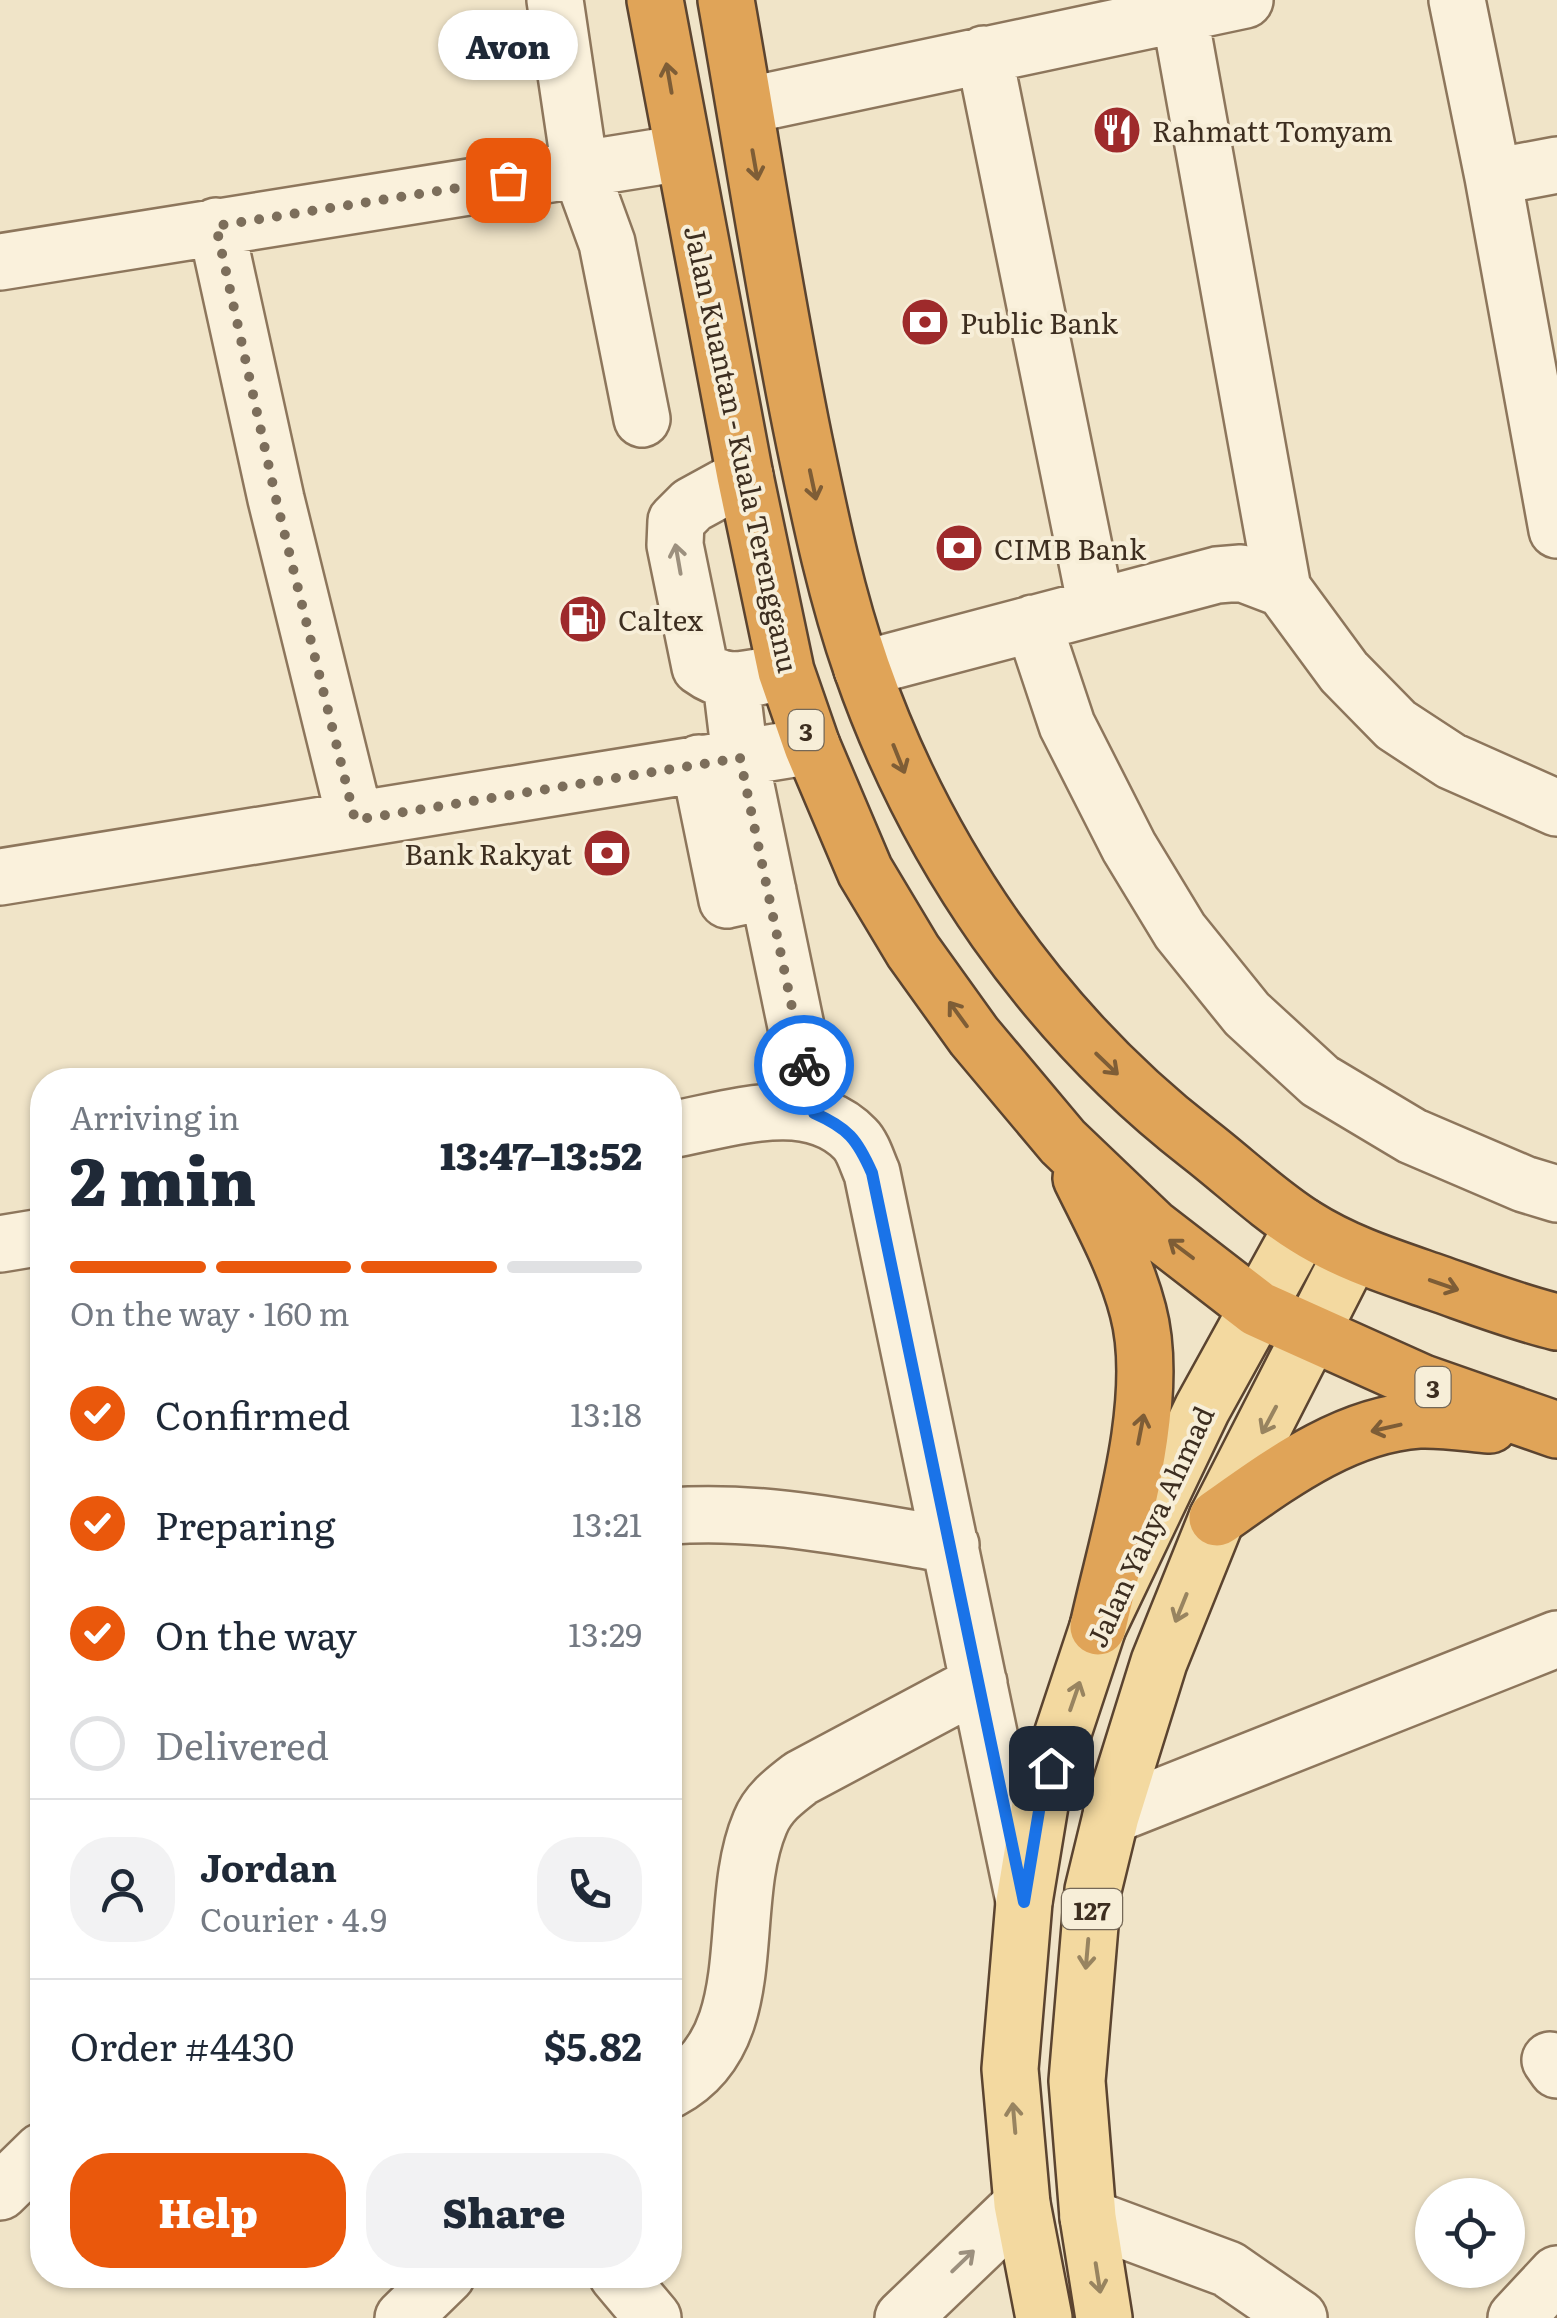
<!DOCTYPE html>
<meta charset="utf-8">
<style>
:root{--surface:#fff;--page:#f2f2f3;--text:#1f2937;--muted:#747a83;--line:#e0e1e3;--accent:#ea580c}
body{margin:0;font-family:Literata,serif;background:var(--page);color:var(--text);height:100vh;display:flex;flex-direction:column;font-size:38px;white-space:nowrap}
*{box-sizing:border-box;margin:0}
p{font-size:32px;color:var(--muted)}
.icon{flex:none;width:55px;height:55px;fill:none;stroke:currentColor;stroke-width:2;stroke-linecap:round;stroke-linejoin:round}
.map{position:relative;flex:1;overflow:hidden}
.details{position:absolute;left:30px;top:1068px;width:652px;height:1220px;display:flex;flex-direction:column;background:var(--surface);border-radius:40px;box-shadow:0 2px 8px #0004}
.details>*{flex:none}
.fabs{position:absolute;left:1415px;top:2178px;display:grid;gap:20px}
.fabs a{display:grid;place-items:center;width:110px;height:110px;border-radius:50%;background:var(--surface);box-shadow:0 2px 8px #0004;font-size:50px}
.pin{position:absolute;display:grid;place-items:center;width:85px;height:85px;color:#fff;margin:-42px;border-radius:20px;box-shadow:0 5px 15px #0006}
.courier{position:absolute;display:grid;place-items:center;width:100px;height:100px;margin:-50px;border:8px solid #1a73e8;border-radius:50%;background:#fff;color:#222;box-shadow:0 2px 12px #0007}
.bubble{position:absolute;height:70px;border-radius:35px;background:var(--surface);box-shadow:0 2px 8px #0004;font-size:32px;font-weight:800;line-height:70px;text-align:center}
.headline em{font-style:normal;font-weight:800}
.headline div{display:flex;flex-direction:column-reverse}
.headline{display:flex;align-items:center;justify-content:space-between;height:170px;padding:0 40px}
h1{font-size:65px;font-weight:800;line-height:75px}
.bar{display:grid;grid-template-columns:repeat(4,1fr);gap:15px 10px;align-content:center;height:120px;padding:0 40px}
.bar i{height:12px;border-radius:8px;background:var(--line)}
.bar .on{background:var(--accent)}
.bar p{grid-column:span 4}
.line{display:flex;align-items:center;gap:25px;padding:0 40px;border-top:2px solid var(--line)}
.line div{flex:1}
.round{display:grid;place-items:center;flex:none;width:105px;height:105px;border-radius:40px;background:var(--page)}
ol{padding:0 40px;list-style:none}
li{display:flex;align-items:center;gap:30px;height:110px}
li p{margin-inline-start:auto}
li .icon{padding:10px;border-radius:50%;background:var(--accent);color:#fff;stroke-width:4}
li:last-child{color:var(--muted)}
li i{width:55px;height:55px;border:5px solid var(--line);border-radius:50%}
.primary-button{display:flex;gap:20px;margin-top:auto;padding:20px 40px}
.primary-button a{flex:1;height:115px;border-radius:40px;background:var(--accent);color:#fff;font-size:40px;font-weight:800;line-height:115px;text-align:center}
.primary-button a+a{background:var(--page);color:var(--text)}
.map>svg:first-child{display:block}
</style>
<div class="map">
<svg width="1557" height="2318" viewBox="0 0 1557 2318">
<rect width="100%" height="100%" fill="#f0e4c8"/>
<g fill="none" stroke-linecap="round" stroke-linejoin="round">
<g stroke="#8d765c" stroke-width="60">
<path id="minor" d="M 555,0 L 580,169 L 607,243 L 642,419
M 1177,0 L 1283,589
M 1457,0 L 1493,177 L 1557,530
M 984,54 L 1096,606
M 745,106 L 1245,0
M 1493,177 L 1557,165
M 216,226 L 276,499 L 355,819
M 0,262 L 682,153
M 745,476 L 692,505 L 676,521 L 675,545 L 700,667 C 723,684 737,681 764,676
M 1033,623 L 1067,725 L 1129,847 L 1180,931 L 1247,1014 L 1320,1081 L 1412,1136 L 1524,1184 L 1557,1194
M 862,669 L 1217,575 L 1241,573 L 1283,589 L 1344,672 L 1396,725 L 1451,761 L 1557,808
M 731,682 L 740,757 L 814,1113
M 699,763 L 727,900 L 768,891
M 0,877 L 812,746
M 670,1130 C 728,1120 808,1090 855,1139 C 863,1147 867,1162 872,1173 L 1024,1901
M 0,1244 L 42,1237
M 670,1516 C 765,1509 858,1530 951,1545
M 1111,1816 L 1557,1639
M 1550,2060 L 1557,2070
M 670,2090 C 766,2039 724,1908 760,1823 C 768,1803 784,1791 801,1778 L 979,1683
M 0,2192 L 42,2151
M 1088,2217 L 1228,2269 L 1299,2318
M 617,2275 L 653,2318
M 403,2318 L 447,2275
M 903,2318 L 1022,2204
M 1516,2318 L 1557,2274"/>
</g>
<g stroke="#5b4430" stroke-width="60">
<path id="major" d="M 1044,2318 L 1022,2204 L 1010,2069 L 1024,1902 L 1041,1799 L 1098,1627 L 1202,1409 L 1303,1226
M 1104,2318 L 1088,2217 L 1077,2081 L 1093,1890 L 1111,1816 L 1159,1662 L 1217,1518 L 1352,1253"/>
</g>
<g stroke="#5b4430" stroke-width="60">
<path id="highway" d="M 655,0 L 745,476 L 786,671 L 812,746 L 865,871 L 913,951 L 974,1036 L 1063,1142 L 1152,1227 L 1258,1309 L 1423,1383 L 1557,1430
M 726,0 C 752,147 774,294 804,440 C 820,517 836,595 862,669 C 927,855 1043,1023 1199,1144 C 1234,1171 1268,1204 1305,1227 C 1346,1253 1391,1267 1437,1283 C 1477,1297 1516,1312 1557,1322
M 1081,1178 C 1102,1221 1126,1264 1138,1311 C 1162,1401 1118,1536 1098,1627
M 1217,1518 C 1277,1476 1343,1425 1419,1420 C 1442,1419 1467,1423 1490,1425"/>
</g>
<use href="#minor" stroke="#faf1dc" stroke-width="55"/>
<use href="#major" stroke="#f3d9a0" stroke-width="55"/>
<use href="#highway" stroke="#e0a458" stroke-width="55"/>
</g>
<defs><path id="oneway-shaft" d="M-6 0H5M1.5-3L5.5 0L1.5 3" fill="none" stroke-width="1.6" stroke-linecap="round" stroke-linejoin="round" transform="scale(2.5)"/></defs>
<g stroke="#7e5d36">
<use href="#oneway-shaft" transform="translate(669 78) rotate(-100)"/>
<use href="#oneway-shaft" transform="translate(755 165) rotate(80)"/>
<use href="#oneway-shaft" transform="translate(813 485) rotate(78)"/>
<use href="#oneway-shaft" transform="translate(899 759) rotate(68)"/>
<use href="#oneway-shaft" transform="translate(958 1014) rotate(-126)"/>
<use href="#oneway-shaft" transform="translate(1107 1064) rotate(44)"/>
<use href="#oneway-shaft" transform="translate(1181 1249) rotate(-143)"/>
<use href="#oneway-shaft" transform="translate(1444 1285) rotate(19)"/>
<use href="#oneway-shaft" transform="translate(1386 1428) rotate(167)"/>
<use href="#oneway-shaft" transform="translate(1141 1429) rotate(-79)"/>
</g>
<g stroke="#9c907e">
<use href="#oneway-shaft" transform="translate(678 559) rotate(-100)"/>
<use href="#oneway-shaft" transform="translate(963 2261) rotate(-44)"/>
</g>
<g stroke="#988460">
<use href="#oneway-shaft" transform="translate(1269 1420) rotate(118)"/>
<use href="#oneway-shaft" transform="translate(1181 1608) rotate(112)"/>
<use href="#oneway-shaft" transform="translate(1075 1696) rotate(-71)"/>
<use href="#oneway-shaft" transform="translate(1087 1954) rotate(95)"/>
<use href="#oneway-shaft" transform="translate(1014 2118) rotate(-95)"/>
<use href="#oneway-shaft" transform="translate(1098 2278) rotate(81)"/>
</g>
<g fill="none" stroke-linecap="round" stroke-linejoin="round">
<path stroke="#7c6e5b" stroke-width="10" stroke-dasharray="0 18" d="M 508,180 L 216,226 L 276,499 L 355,820 L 740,758 L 804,1065"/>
<path stroke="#1a73e8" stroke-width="12" d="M 804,1065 L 814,1113 C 848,1128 857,1139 872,1173 L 1024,1902 L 1041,1799 L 1051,1768"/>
</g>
<defs>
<g id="restaurant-disc" transform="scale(2.5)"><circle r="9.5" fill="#9e2a2b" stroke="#f7eed8"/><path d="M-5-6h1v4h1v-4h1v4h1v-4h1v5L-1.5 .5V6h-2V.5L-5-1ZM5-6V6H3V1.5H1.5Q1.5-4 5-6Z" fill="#fff"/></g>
<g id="bank-disc" transform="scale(2.5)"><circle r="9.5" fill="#9e2a2b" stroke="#f7eed8"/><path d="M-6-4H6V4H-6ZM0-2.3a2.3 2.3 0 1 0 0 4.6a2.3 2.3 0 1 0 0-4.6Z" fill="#fff"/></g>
<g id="fuel-disc" transform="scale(2.5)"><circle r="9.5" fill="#9e2a2b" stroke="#f7eed8"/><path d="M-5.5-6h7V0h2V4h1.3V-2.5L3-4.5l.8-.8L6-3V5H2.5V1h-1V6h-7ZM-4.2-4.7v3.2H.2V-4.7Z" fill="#fff"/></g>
</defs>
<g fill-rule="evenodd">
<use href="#restaurant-disc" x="1117" y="130"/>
<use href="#bank-disc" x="925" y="322"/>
<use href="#bank-disc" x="959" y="548"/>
<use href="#fuel-disc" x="583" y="619"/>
<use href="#bank-disc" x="607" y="853"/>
</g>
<g text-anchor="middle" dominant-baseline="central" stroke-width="8" stroke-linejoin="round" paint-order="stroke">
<g fill="#f7eed8" stroke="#756857" stroke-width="2.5">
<rect x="788.5" y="710" width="35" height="40" rx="8"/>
<rect x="1415.5" y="1367" width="35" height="40" rx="8"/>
<rect x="1062" y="1889" width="60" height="40" rx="8"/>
</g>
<g font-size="25" font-weight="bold" fill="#3d2e20">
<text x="806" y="730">3</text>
<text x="1433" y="1387">3</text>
<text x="1092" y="1909">127</text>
</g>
<g font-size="28" fill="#3d2e20" stroke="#f7eed8" text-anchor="start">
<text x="1152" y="130">Rahmatt Tomyam</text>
<text x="960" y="322">Public Bank</text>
<text x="994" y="548">CIMB Bank</text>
<text x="618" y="619">Caltex</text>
<text x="572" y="853" text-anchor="end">Bank Rakyat</text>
</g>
<g font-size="28" fill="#3d2e20" stroke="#f7eed8">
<text transform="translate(743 449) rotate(78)">Jalan Kuantan - Kuala Terengganu</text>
<text transform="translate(1149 1526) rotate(-65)">Jalan Yahya Ahmad</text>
</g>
</g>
</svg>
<div class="fabs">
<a><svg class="icon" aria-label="locate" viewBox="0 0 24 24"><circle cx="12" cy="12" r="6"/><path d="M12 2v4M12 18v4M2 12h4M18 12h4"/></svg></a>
</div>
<div class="pin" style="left:508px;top:180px;background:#ea580c"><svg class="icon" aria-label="bag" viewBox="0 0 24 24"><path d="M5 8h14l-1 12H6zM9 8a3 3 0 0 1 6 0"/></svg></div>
<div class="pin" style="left:1051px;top:1768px;background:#1f2937"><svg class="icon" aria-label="home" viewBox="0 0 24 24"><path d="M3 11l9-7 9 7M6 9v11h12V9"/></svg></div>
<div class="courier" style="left:804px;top:1065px"><svg class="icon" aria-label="bike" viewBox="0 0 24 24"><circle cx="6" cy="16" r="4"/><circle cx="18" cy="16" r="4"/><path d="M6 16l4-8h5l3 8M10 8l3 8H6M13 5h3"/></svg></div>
<div class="bubble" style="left:438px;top:10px;width:140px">Avon</div>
<section class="details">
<div class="headline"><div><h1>2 min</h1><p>Arriving in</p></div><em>13:47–13:52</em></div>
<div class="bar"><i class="on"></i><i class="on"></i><i class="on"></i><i></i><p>On the way · 160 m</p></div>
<ol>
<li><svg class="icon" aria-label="check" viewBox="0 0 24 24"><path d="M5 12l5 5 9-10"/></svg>Confirmed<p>13:18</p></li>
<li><svg class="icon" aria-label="check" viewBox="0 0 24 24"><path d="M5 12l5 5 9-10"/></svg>Preparing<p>13:21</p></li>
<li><svg class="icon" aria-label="check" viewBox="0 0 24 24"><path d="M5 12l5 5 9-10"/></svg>On the way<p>13:29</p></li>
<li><i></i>Delivered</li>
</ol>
<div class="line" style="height:180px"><a class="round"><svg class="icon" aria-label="person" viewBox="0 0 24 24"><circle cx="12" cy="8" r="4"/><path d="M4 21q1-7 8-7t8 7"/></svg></a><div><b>Jordan</b><p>Courier · 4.9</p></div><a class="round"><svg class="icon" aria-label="phone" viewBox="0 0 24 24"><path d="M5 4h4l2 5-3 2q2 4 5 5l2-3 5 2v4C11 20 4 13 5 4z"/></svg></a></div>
<div class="line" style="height:130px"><div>Order #4430</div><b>$5.82</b></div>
<div class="primary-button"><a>Help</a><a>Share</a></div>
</section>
</div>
